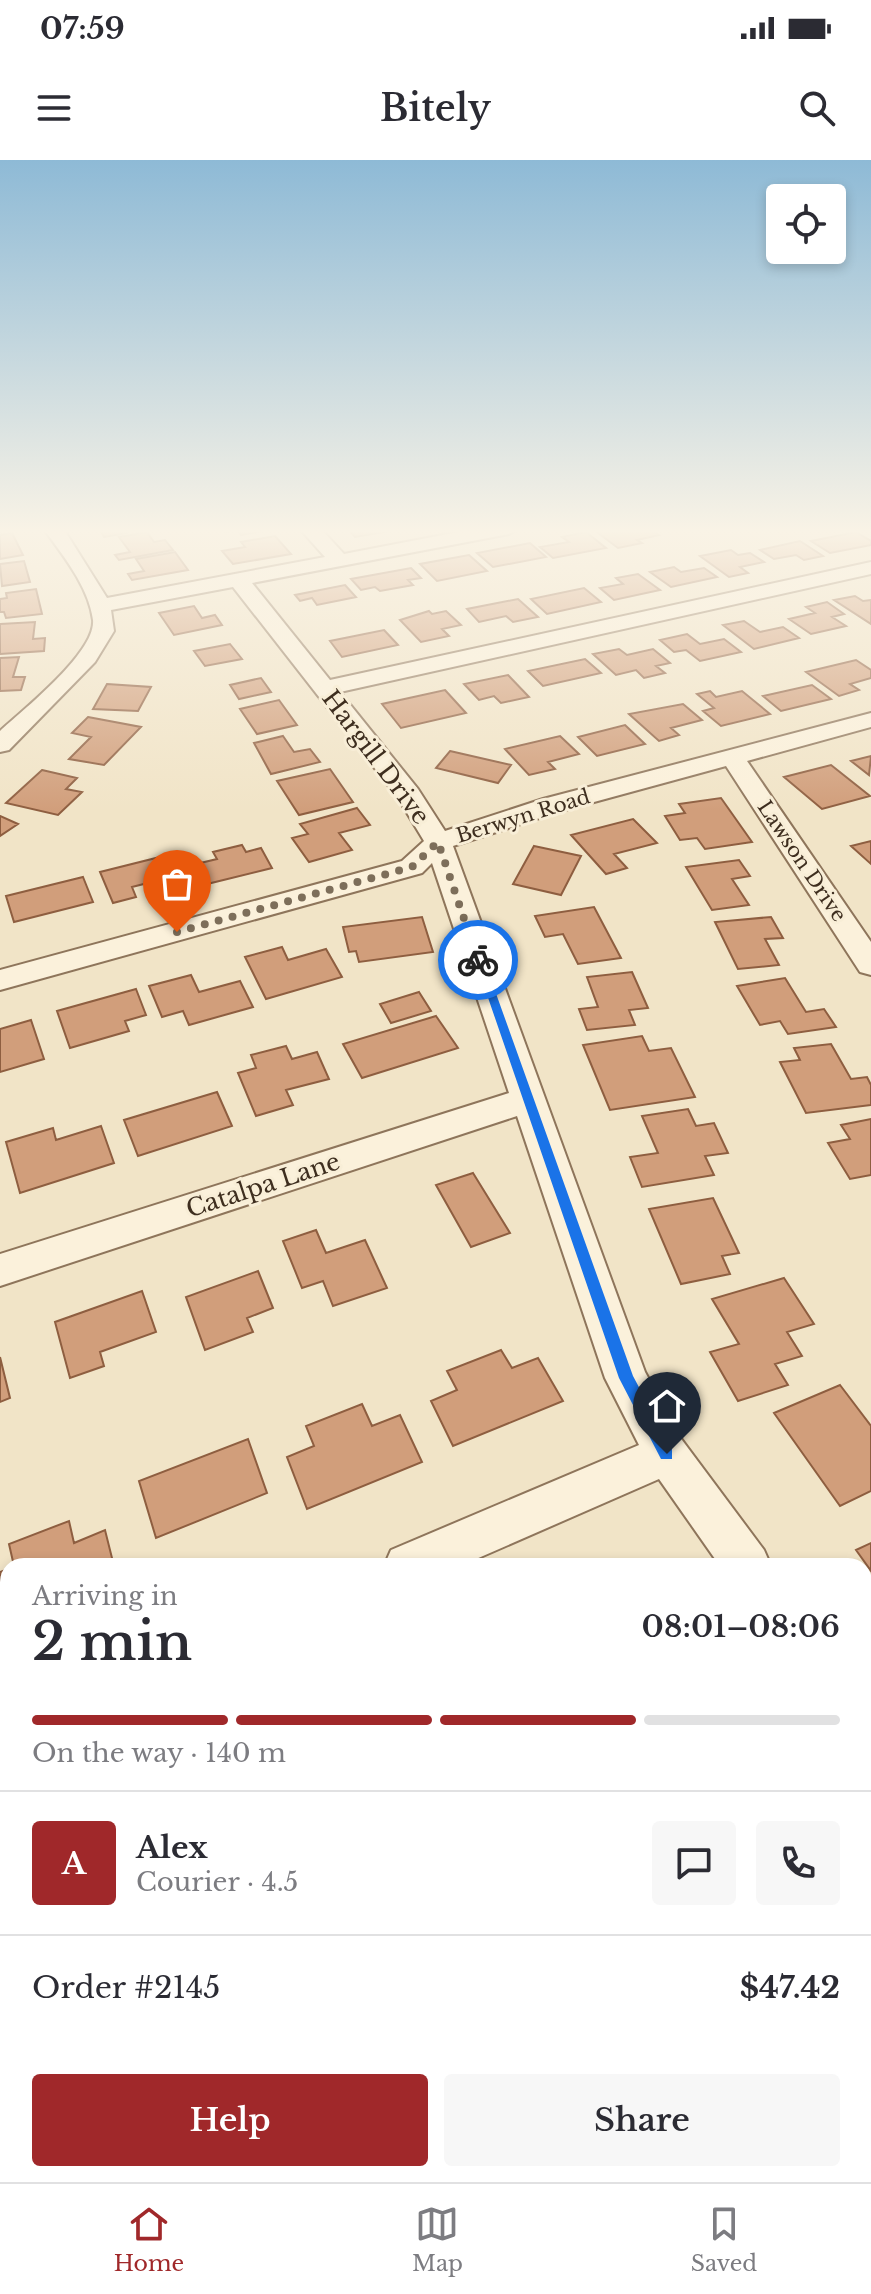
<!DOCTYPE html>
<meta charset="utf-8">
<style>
:root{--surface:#fff;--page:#f7f7f7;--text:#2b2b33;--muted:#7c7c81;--line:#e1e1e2;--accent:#a0282a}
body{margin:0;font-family:"Libre Baskerville",serif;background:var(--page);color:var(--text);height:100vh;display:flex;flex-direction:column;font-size:30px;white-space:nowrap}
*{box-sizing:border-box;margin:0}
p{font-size:26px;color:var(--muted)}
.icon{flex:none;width:44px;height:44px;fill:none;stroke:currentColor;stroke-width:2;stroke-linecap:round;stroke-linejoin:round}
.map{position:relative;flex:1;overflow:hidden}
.side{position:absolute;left:0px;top:1398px;width:872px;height:624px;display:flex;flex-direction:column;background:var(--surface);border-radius:24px 24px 0 0;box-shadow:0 4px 12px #0003}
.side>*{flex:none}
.buttons{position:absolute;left:766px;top:24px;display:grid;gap:16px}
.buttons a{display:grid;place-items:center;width:80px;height:80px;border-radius:8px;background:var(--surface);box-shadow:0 4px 12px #0003;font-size:40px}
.pin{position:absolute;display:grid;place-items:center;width:68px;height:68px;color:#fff;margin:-82px -34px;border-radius:50% 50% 50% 0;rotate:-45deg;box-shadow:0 0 8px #0007}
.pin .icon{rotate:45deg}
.courier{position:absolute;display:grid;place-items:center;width:80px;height:80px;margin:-40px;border:6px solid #1a73e8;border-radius:50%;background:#fff;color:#222;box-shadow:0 2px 10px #0007}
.headline em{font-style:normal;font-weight:600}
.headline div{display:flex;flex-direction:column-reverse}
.headline{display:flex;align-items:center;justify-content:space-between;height:136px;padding:0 32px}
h1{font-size:52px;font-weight:600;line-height:60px}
.bar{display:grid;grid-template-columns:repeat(4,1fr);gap:12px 8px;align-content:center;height:96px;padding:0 32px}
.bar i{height:10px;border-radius:6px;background:var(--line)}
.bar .active{background:var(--accent)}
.bar p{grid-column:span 4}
.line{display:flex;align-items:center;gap:20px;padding:0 32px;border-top:2px solid var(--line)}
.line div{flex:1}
.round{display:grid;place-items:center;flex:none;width:84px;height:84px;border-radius:8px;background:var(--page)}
.action{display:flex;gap:16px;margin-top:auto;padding:16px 32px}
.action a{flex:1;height:92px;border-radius:8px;background:var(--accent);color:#fff;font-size:32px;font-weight:600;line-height:92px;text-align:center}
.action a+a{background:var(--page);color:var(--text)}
.status{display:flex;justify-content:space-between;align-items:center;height:56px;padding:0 40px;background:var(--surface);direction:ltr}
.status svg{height:22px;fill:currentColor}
header{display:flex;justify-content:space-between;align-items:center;height:104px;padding:0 32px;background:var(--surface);font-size:36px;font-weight:600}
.dock{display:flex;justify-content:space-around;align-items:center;height:112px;border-top:2px solid var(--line);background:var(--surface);font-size:22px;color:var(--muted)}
.dock a{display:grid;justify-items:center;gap:4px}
.dock .active{color:var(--accent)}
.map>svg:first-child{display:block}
</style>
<div class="status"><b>07:59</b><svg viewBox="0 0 49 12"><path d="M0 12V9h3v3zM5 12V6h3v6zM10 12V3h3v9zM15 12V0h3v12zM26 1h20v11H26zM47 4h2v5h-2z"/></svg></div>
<header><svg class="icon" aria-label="menu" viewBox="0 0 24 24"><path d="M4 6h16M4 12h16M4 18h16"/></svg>Bitely<svg class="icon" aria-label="search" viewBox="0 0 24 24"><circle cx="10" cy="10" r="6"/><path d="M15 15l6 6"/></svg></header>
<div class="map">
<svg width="871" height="2022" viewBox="0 0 871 2022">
<rect width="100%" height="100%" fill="#f1e4c7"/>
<path fill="#a8c4bc" stroke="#6e948a" stroke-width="2" d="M 190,2014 L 490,2014 L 503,2022 L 177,2022 Z"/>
<path fill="#d19e7b" stroke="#8e5e40" stroke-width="2" d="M 99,368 L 125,368 L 127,373 L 104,377 Z
M 221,368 L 266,368 L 268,370 L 241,375 L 237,370 L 224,372 Z
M 347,368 L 400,368 L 401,369 L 355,377 Z
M 607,368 L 622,371 L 648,368 L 659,375 L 637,380 L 642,383 L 618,388 L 594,370 Z
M 147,372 L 154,382 L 165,380 L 173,390 L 119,400 L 115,395 L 130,392 L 119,377 Z
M 586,372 L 606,388 L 553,398 L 540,387 L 569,382 L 562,377 Z
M 856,372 L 871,381 L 871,385 L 830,393 L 811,381 Z
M 12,373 L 23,395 L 0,399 L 0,375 Z
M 275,376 L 291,394 L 233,404 L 222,391 L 245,387 L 241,382 Z
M 800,381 L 823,396 L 804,400 L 796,395 L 774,399 L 760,390 Z
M 530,383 L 546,397 L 493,407 L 477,393 Z
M 731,390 L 738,395 L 750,393 L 764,402 L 740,407 L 748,413 L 729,417 L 700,396 Z
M 175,392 L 188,410 L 132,420 L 128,414 L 144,411 L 136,399 Z
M 469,395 L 487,411 L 437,421 L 420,404 Z
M 24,401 L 30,422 L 2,426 L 0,404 Z
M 674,407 L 681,412 L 704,408 L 717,417 L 671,427 L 650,412 Z
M 411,408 L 421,418 L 408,420 L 413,425 L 380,431 L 375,427 L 361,430 L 351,419 Z
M 638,414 L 660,430 L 614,440 L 600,428 L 623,424 L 616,418 Z
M 345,425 L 356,437 L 317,445 L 312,438 L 300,441 L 295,435 Z
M 584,428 L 601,442 L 547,454 L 531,439 Z
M 36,429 L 42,454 L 6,458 L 4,452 L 0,452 L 0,439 L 7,438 L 6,433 Z
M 855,436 L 863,441 L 871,440 L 871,464 L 834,440 Z
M 518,439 L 538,457 L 513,462 L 506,456 L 479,462 L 467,449 Z
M 827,442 L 844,454 L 832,457 L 846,466 L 811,474 L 789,459 L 815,453 L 806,447 Z
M 194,446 L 202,458 L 215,455 L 222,465 L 174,475 L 159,453 Z
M 429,451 L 432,454 L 446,451 L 461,465 L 442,469 L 449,476 L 421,482 L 400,460 Z
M 744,461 L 760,472 L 783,467 L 799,478 L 754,489 L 723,465 Z
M 35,462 L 33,479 L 45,478 L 44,491 L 0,494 L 0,464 Z
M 384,470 L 398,485 L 342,497 L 330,481 Z
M 687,474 L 700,484 L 724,479 L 741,492 L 700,501 L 686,490 L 674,492 L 660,480 Z
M 230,484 L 242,499 L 205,506 L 194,491 Z
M 619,489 L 627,495 L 653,489 L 670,503 L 656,506 L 665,513 L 644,518 L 636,510 L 616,515 L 593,494 Z
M 19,497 L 13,517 L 25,517 L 21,530 L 0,531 L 0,498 Z
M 585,499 L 601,513 L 543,526 L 528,511 Z
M 856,500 L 871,510 L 871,518 L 850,524 L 859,530 L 839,536 L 806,512 Z
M 508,515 L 529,537 L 501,543 L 494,536 L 479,540 L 464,524 Z
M 261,518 L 271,532 L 239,539 L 230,525 Z
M 107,524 L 151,527 L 138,551 L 93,549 Z
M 812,525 L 831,539 L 781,551 L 763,536 Z
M 445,530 L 466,553 L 401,568 L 382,544 Z
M 710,531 L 716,537 L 742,531 L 770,554 L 721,566 L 703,551 L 714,548 L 697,534 Z
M 279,540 L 297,565 L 257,574 L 240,549 Z
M 683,544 L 702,560 L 671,568 L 679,575 L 659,581 L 629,554 Z
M 88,557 L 141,567 L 104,605 L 69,599 L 91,577 L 72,573 Z
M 625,565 L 645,584 L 597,596 L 578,577 Z
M 283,576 L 294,592 L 310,589 L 320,602 L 271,614 L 254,583 Z
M 560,576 L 579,594 L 548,602 L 555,609 L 529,615 L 505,589 Z
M 450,591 L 511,605 L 498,623 L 436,608 Z
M 871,596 L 869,615 L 851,601 Z
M 831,605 L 870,636 L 822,649 L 784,617 Z
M 330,609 L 353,642 L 299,655 L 277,621 Z
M 42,610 L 77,618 L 66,629 L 82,632 L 58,655 L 6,643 Z
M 721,638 L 752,682 L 705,689 L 697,678 L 680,680 L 665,656 L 685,653 L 679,644 Z
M 357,648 L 370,665 L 339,673 L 352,690 L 309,702 L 292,678 L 308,674 L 300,664 Z
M 0,656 L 18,664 L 0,676 Z
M 633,659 L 657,683 L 614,694 L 627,708 L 606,714 L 571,675 Z
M 871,681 L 871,704 L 851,686 Z
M 242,685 L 246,692 L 261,688 L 272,708 L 203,725 L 192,705 L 217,699 L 213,692 Z
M 534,686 L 581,696 L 561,735 L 513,724 Z
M 168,695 L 179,715 L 132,727 L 136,737 L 113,743 L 100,712 Z
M 739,700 L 750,716 L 732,719 L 749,745 L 712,750 L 686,707 Z
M 83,717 L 93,742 L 14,762 L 6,736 Z
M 594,747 L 621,798 L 578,804 L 563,774 L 545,777 L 535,756 Z
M 422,757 L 433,792 L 359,802 L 356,791 L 349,792 L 343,767 Z
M 771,757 L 783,778 L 765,779 L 779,805 L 738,809 L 715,762 Z
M 282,787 L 288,800 L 326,789 L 342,817 L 266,839 L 245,797 Z
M 632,812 L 648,848 L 629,850 L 635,865 L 587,870 L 579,849 L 598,847 L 587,817 Z
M 191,815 L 199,832 L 240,821 L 253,847 L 189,865 L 183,851 L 162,857 L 149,826 Z
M 785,818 L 806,852 L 824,849 L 836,867 L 788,874 L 780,861 L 760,865 L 737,826 Z
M 136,829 L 146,855 L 125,861 L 129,871 L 70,888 L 57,851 Z
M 419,832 L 431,851 L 391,863 L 380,844 Z
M 436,856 L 458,888 L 362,918 L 343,884 Z
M 31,860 L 44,899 L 0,912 L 0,869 Z
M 642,876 L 649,891 L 671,888 L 695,937 L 610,950 L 583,885 Z
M 831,884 L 851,919 L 867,917 L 871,925 L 871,945 L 806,953 L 780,902 L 800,900 L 794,888 Z
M 286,886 L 292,899 L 317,892 L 329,919 L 286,930 L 293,945 L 256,956 L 238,913 L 256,908 L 251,895 Z
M 217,932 L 232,966 L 138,996 L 124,960 Z
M 688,949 L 696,966 L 714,963 L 728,993 L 705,996 L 714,1015 L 642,1027 L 630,997 L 658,993 L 642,956 Z
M 871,959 L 871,1015 L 850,1019 L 828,983 L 850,979 L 841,965 Z
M 101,966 L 114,1003 L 20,1033 L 6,982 L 53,968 L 56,980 Z
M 473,1013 L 510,1073 L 471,1087 L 436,1025 Z
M 713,1038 L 739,1093 L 722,1096 L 730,1114 L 681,1124 L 649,1049 Z
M 316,1070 L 326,1093 L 365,1080 L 387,1128 L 333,1146 L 323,1121 L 302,1128 L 283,1081 Z
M 258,1111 L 273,1148 L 247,1158 L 253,1172 L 205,1190 L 186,1137 Z
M 784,1118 L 814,1164 L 787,1172 L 802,1196 L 775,1204 L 788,1225 L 738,1241 L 710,1192 L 739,1184 L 712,1139 Z
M 142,1131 L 156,1172 L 100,1192 L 104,1206 L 70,1218 L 55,1162 Z
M 501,1190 L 512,1208 L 538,1198 L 563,1241 L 453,1286 L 431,1241 L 457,1230 L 447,1211 Z
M 0,1197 L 10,1238 L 0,1242 Z
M 840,1225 L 871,1266 L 871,1331 L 840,1346 L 774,1253 Z
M 362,1244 L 372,1266 L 400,1255 L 422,1302 L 307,1349 L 287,1297 L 314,1286 L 306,1266 Z
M 248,1279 L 267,1333 L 156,1378 L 139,1321 Z
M 69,1361 L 74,1383 L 105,1370 L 114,1406 L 14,1406 L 9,1384 Z
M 871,1383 L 871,1411 L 856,1390 Z
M 8,1409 L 8,1474 L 0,1477 L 0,1412 Z
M 0,1766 L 8,1813 L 8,1857 L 0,1861 Z
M 864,1791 L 871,1800 L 871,1967 L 864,1957 Z"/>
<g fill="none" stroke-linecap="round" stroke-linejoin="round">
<g stroke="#8e755b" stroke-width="4">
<path id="street" d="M 43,368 L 63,368 L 107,438 L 325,397 L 299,368 L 320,368 L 344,394 L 479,368 L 519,368 L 509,374 L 252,423 L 330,520 L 871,402 L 871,414 L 340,532 L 418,629 L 445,671 L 543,639 L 871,553 L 871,567 L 747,601 L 871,782 L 871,815 L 860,812 L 726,606 L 561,651 L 453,686 L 645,1212 L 682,1280 L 764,1390 L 771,1406 L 720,1406 L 659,1319 L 460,1406 L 384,1406 L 391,1390 L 639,1285 L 605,1218 L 517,956 L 0,1126 L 0,1094 L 509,933 L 432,703 L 422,713 L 0,830 L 0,810 L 402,701 L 424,681 L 398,638 L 233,427 L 111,450 L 114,471 L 95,502 L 9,590 L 0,592 L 0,571 C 23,550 96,492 93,460 C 89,427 62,394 43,368 Z
M 864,1542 L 871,1545 L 871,1601 L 864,1599 Z
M 8,1553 L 8,1603 L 0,1607 L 0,1555 Z"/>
</g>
<use href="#street" fill="#fbf1db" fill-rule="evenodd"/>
</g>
<linearGradient id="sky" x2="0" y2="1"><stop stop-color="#8ebad6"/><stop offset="0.57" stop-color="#f9f3e6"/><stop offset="1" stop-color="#f9f3e6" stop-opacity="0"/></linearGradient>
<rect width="871" height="651" fill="url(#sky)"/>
<path fill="#1a73e8" d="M 474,797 L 484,800 L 633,1216 L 672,1289 L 672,1299 L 661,1299 L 619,1218 Z"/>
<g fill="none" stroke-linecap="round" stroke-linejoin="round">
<path stroke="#7d6e5a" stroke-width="8" stroke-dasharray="0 14.4" d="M 177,772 L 412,707 L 438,682 L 478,800"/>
</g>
<g text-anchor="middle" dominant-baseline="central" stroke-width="6" stroke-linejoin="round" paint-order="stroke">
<g font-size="20" fill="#3e2e1f" stroke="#f8eed7">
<text transform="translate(523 656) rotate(-17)">Berwyn Road</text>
<text transform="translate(802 701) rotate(56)">Lawson Drive</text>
</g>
<g font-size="24" fill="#3e2e1f" stroke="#f8eed7">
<text transform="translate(376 597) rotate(53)">Hargill Drive</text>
<text transform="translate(263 1025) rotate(-18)">Catalpa Lane</text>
</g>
</g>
</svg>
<div class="buttons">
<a><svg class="icon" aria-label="locate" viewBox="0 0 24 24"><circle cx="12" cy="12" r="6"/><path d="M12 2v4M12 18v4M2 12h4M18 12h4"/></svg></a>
</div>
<div class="pin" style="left:177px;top:772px;background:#ea580c"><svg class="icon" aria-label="bag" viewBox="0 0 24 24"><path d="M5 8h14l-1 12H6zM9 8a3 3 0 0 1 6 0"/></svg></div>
<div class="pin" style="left:667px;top:1294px;background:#1f2937"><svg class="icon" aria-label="home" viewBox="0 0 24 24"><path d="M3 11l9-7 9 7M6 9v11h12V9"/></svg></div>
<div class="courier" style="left:478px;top:800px"><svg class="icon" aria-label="bike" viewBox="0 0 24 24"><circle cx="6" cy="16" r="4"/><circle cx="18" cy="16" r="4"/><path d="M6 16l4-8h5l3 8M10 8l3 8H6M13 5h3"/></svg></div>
<section class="side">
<div class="headline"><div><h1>2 min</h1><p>Arriving in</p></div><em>08:01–08:06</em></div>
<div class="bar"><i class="active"></i><i class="active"></i><i class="active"></i><i></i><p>On the way · 140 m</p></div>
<div class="line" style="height:144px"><b class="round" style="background:var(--accent);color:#fff">A</b><div><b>Alex</b><p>Courier · 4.5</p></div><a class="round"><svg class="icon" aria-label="chat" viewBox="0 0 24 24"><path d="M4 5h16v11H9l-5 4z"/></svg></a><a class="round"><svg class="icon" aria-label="phone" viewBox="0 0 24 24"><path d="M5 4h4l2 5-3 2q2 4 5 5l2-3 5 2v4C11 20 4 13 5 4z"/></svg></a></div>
<div class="line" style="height:104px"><div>Order #2145</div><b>$47.42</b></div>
<div class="action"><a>Help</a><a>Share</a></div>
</section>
</div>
<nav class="dock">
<a class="active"><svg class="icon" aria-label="home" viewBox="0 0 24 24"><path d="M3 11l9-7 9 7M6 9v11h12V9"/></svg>Home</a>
<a><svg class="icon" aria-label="map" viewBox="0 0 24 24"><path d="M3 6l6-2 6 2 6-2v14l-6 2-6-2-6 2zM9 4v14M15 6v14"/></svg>Map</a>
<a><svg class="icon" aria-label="saved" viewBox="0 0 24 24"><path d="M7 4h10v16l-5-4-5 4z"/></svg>Saved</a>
</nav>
